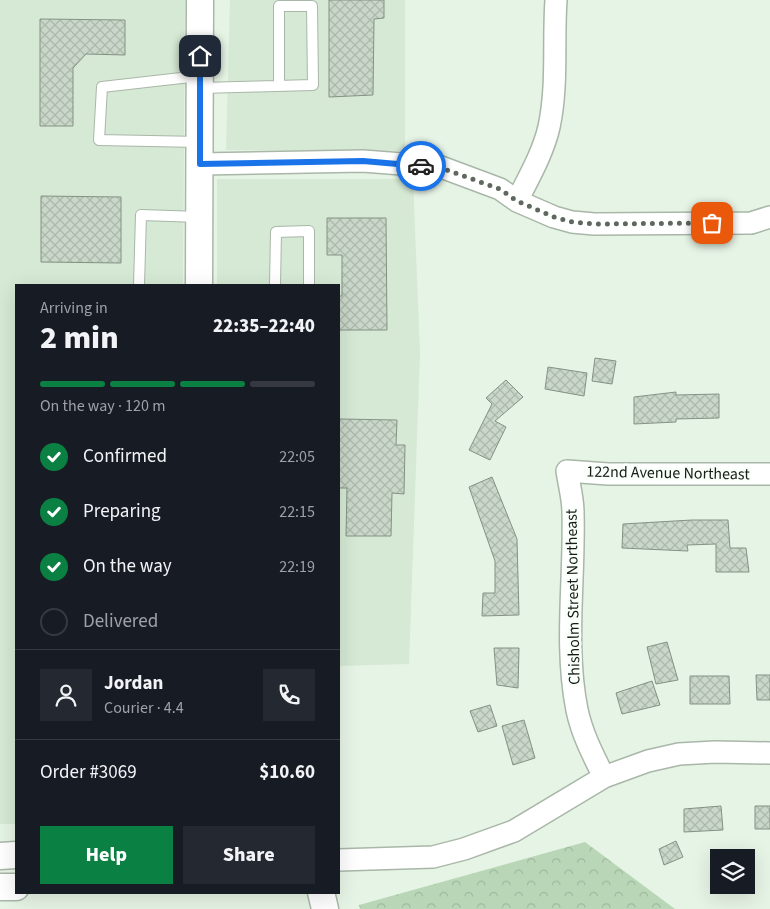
<!DOCTYPE html>
<meta charset="utf-8">
<style>
:root{--surface:#171b24;--page:#242831;--text:#f1f3f6;--muted:#9ea1a6;--line:#363941;--accent:#0b8043}
body{margin:0;font-family:"Source Sans 3",sans-serif;background:var(--page);color:var(--text);height:100vh;display:flex;flex-direction:column;font-size:19px;white-space:nowrap}
*{box-sizing:border-box;margin:0}
p{font-size:16px;color:var(--muted)}
.icon{flex:none;width:28px;height:28px;fill:none;stroke:currentColor;stroke-width:2;stroke-linecap:round;stroke-linejoin:round}
.map{position:relative;flex:1;overflow:hidden}
.side{position:absolute;left:15px;top:284px;width:325px;height:610px;display:flex;flex-direction:column;background:var(--surface);border-radius:0px;box-shadow:0 5px 20px #0002}
.side>*{flex:none}
.tools{position:absolute;left:710px;top:849px;display:grid;gap:10px}
.tools a{display:grid;place-items:center;width:45px;height:45px;border-radius:0px;background:var(--surface);box-shadow:0 5px 20px #0002;font-size:25px}
.pin{position:absolute;display:grid;place-items:center;width:42px;height:42px;color:#fff;margin:-21px;border-radius:10px;box-shadow:0 2px 8px #0006}
.courier{position:absolute;display:grid;place-items:center;width:50px;height:50px;margin:-25px;border:4px solid #1a73e8;border-radius:50%;background:#fff;color:#222;box-shadow:0 1px 6px #0007}
.head em{font-style:normal;font-weight:800}
.head div{display:flex;flex-direction:column-reverse}
.head{display:flex;align-items:center;justify-content:space-between;height:85px;padding:0 25px}
h1{font-size:32px;font-weight:800;line-height:38px}
.bar{display:grid;grid-template-columns:repeat(4,1fr);gap:8px 5px;align-content:center;height:60px;padding:0 25px}
.bar i{height:6px;border-radius:4px;background:var(--line)}
.bar .current{background:var(--accent)}
.bar p{grid-column:span 4}
.line{display:flex;align-items:center;gap:12px;padding:0 25px;border-top:1px solid var(--line)}
.line div{flex:1}
.round{display:grid;place-items:center;flex:none;width:52px;height:52px;border-radius:0px;background:var(--page)}
ol{padding:0 25px;list-style:none}
li{display:flex;align-items:center;gap:15px;height:55px}
li p{margin-inline-start:auto}
li .icon{padding:5px;border-radius:50%;background:var(--accent);color:#fff;stroke-width:4}
li:last-child{color:var(--muted)}
li i{width:28px;height:28px;border:2px solid var(--line);border-radius:50%}
.primary-button{display:flex;gap:10px;margin-top:auto;padding:10px 25px}
.primary-button a{flex:1;height:58px;border-radius:0px;background:var(--accent);color:#fff;font-size:20px;font-weight:800;line-height:58px;text-align:center}
.primary-button a+a{background:var(--page);color:var(--text)}
.map>svg:first-child{display:block}
</style>
<div class="map">
<svg width="770" height="909" viewBox="0 0 770 909">
<defs>
<pattern id="forest-crowns" width="20" height="18" patternUnits="userSpaceOnUse" patternTransform="scale(1.25)"><rect width="20" height="18" fill="#b9d7b7"/><path d="M2 6a3 3 0 1 1 6 0M12 15a3 3 0 1 1 6 0" fill="none" stroke="#9eb89d"/></pattern>
<pattern id="building-cross-hatch" width="8" height="8" patternUnits="userSpaceOnUse" patternTransform="scale(1.25)"><rect width="8" height="8" fill="#c9d7c9"/><path d="M0 0l8 8M0 8l8-8" fill="none" stroke="#acb8ac"/></pattern>
</defs>
<rect width="100%" height="100%" fill="#e6f4e5"/>
<path fill="#d5e9d4" d="M 0,0 L 185,0 L 183,285 L 16,285 L 16,824 L 0,824 Z
M 230,0 L 405,0 L 405,151 L 226,150 Z
M 217,179 L 413,179 L 420,353 L 409,664 L 339,666 L 339,285 L 217,285 Z"/>
<path fill="url(#forest-crowns)" d="M 585,842 L 675,909 L 360,909 L 359,905 Z"/>
<path fill="url(#building-cross-hatch)" stroke="#849284" d="M 329,0 L 384,0 L 384,18 L 374,19 L 373,95 L 329,97 Z
M 40,19 L 125,20 L 125,55 L 86,54 L 73,68 L 73,126 L 40,126 Z
M 41,196 L 121,197 L 121,263 L 41,262 Z
M 327,218 L 386,218 L 387,330 L 339,330 L 339,296 L 342,296 L 342,255 L 327,255 Z
M 595,358 L 616,361 L 612,384 L 592,381 Z
M 548,367 L 587,373 L 584,396 L 545,389 Z
M 506,380 L 523,397 L 495,421 L 506,427 L 490,460 L 469,450 L 492,404 L 486,398 Z
M 676,392 L 676,395 L 719,394 L 719,418 L 676,419 L 676,422 L 634,424 L 634,397 Z
M 339,419 L 397,420 L 396,445 L 405,445 L 404,494 L 392,493 L 391,536 L 346,536 L 347,488 L 339,488 Z
M 492,477 L 517,539 L 519,615 L 482,616 L 483,593 L 495,593 L 495,561 L 469,487 Z
M 692,520 L 728,520 L 730,548 L 746,548 L 749,572 L 716,572 L 716,544 L 687,545 L 688,551 L 622,548 L 623,524 Z
M 667,642 L 678,680 L 656,684 L 647,647 Z
M 494,648 L 519,648 L 518,688 L 497,685 Z
M 756,675 L 770,675 L 770,700 L 757,700 Z
M 690,676 L 729,676 L 730,704 L 690,704 Z
M 652,681 L 660,705 L 622,714 L 616,693 Z
M 490,705 L 497,726 L 478,732 L 470,711 Z
M 524,720 L 535,758 L 513,765 L 502,726 Z
M 721,806 L 723,830 L 684,832 L 684,809 Z
M 755,806 L 770,806 L 770,829 L 755,829 Z
M 676,841 L 683,857 L 664,865 L 659,849 Z"/>
<g fill="none" stroke-linecap="round" stroke-linejoin="round">
<g stroke="#a9b7a8" stroke-width="12">
<path id="service" d="M 199,76 L 102,87 L 99,140 L 200,142
M 201,88 C 238,87 276,86 313,85 L 312,6 L 279,6 L 279,86
M 139,285 L 141,215 L 200,217
M 275,285 L 276,232 L 309,231 L 309,285"/>
</g>
<g stroke="#a9b7a8" stroke-width="24">
<path id="minor" d="M 200,164 L 363,161 L 441,167 L 500,189 L 517,201 L 554,217 L 572,222 L 594,224 L 751,223 L 770,217
M 517,201 C 529,177 543,153 549,127 C 558,85 553,42 556,0
M 604,777 C 593,755 582,734 577,710 C 564,645 575,578 573,512 C 573,499 569,484 567,471 L 608,474 L 770,474
M 339,860 L 433,857 L 464,849 L 514,831 L 604,777 L 648,761 L 679,754 L 715,752 L 770,753"/>
</g>
<g stroke="#a9b7a8" stroke-width="29">
<path id="tertiary" d="M 199,285 L 200,0
M 0,856 L 16,855
M 0,887 L 16,887
M 321,892 L 325,909"/>
</g>
<use href="#service" stroke="#fff" stroke-width="10"/>
<use href="#minor" stroke="#fff" stroke-width="21"/>
<use href="#tertiary" stroke="#fff" stroke-width="26"/>
</g>
<g fill="none" stroke-linecap="round" stroke-linejoin="round">
<path stroke="#5f685f" stroke-width="5" stroke-dasharray="0 9" d="M 421,166 L 441,168 L 500,189 L 517,201 L 554,217 L 572,222 L 594,224 L 712,223"/>
<path stroke="#1a73e8" stroke-width="6" d="M 200,56 L 200,164 L 363,161 L 421,166"/>
</g>
<g text-anchor="middle" dominant-baseline="central" stroke-width="5" stroke-linejoin="round" paint-order="stroke">
<g font-size="16" fill="#171c17" stroke="#f9fff9">
<text transform="translate(668 473) rotate(1)">122nd Avenue Northeast</text>
<text transform="translate(573 597) rotate(-91)">Chisholm Street Northeast</text>
</g>
</g>
</svg>
<div class="tools">
<a><svg class="icon" aria-label="layers" viewBox="0 0 24 24"><path d="M12 4l9 5-9 5-9-5zM3 14l9 5 9-5"/></svg></a>
</div>
<div class="pin" style="left:712px;top:223px;background:#ea580c"><svg class="icon" aria-label="bag" viewBox="0 0 24 24"><path d="M5 8h14l-1 12H6zM9 8a3 3 0 0 1 6 0"/></svg></div>
<div class="pin" style="left:200px;top:56px;background:#1f2937"><svg class="icon" aria-label="home" viewBox="0 0 24 24"><path d="M3 11l9-7 9 7M6 9v11h12V9"/></svg></div>
<div class="courier" style="left:421px;top:166px"><svg class="icon" aria-label="car" viewBox="0 0 24 24"><path d="M5 17H2v-5l4-1 3-4h7l3 4 3 1v5h-3M9 17h6M6 11h13"/><circle cx="7" cy="17" r="2"/><circle cx="17" cy="17" r="2"/></svg></div>
<section class="side">
<div class="head"><div><h1>2 min</h1><p>Arriving in</p></div><em>22:35–22:40</em></div>
<div class="bar"><i class="current"></i><i class="current"></i><i class="current"></i><i></i><p>On the way · 120 m</p></div>
<ol>
<li><svg class="icon" aria-label="check" viewBox="0 0 24 24"><path d="M5 12l5 5 9-10"/></svg>Confirmed<p>22:05</p></li>
<li><svg class="icon" aria-label="check" viewBox="0 0 24 24"><path d="M5 12l5 5 9-10"/></svg>Preparing<p>22:15</p></li>
<li><svg class="icon" aria-label="check" viewBox="0 0 24 24"><path d="M5 12l5 5 9-10"/></svg>On the way<p>22:19</p></li>
<li><i></i>Delivered</li>
</ol>
<div class="line" style="height:90px"><a class="round"><svg class="icon" aria-label="person" viewBox="0 0 24 24"><circle cx="12" cy="8" r="4"/><path d="M4 21q1-7 8-7t8 7"/></svg></a><div><b>Jordan</b><p>Courier · 4.4</p></div><a class="round"><svg class="icon" aria-label="phone" viewBox="0 0 24 24"><path d="M5 4h4l2 5-3 2q2 4 5 5l2-3 5 2v4C11 20 4 13 5 4z"/></svg></a></div>
<div class="line" style="height:65px"><div>Order #3069</div><b>$10.60</b></div>
<div class="primary-button"><a>Help</a><a>Share</a></div>
</section>
</div>
